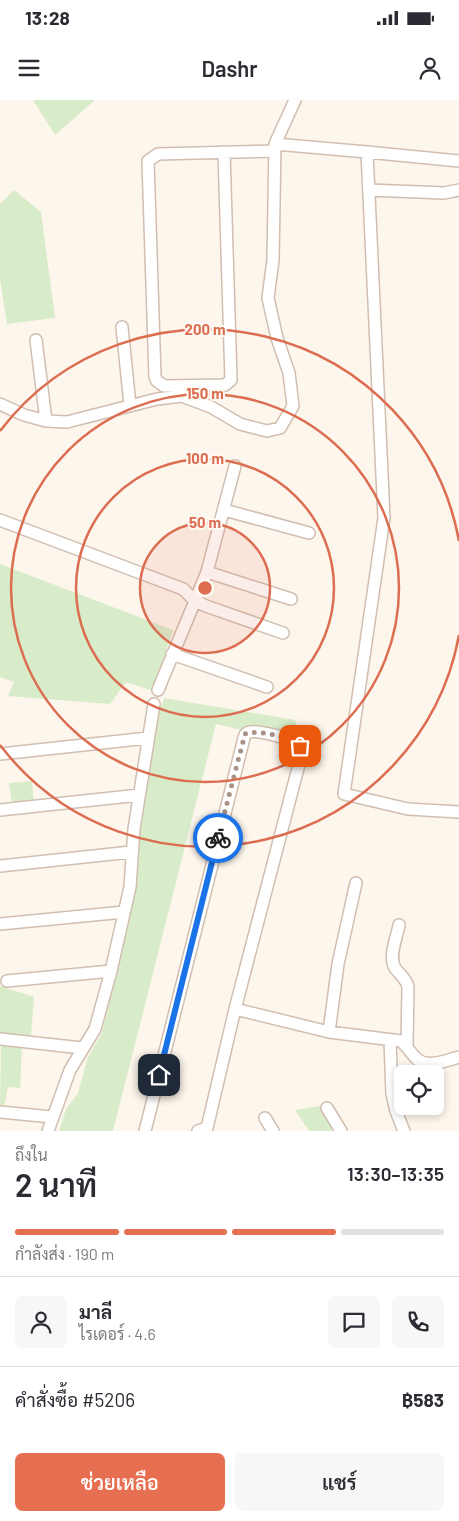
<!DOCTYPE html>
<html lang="th">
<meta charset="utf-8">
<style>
:root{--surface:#fff;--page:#f7f7f7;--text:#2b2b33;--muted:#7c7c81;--line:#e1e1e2;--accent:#e76f51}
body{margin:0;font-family:Barlow,Sarabun,sans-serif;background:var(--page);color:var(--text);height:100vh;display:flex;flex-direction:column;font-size:19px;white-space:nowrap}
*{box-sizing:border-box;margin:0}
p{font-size:16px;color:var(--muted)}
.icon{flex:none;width:28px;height:28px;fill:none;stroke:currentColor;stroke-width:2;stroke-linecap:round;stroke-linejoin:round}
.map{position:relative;height:1031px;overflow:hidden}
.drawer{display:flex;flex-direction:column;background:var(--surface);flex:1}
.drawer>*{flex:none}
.controls{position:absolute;left:394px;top:965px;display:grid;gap:10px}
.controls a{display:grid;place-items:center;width:50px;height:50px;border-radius:8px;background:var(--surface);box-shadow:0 2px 8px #0003;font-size:25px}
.pin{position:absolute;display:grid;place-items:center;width:42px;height:42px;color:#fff;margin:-21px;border-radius:10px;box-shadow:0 2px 8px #0006}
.courier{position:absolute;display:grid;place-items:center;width:50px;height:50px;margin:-25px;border:4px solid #1a73e8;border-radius:50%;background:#fff;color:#222;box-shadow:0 1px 6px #0007}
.overview em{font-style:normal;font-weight:600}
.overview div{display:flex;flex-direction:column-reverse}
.overview{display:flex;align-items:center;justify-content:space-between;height:85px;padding:0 15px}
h1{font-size:32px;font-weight:600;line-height:38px}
.bar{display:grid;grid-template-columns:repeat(4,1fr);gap:8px 5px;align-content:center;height:60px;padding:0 15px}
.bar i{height:6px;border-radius:4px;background:var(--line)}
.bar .active{background:var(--accent)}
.bar p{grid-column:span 4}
.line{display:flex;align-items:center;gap:12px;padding:0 15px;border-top:1px solid var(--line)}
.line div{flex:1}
.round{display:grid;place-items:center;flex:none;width:52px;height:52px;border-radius:8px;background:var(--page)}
.cta{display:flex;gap:10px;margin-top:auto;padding:10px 15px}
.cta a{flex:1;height:58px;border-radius:8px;background:var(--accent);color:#fff;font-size:20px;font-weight:600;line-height:58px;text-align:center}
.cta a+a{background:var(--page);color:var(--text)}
.status{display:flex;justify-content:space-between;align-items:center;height:35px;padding:0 25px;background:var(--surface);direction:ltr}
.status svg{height:14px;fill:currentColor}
header{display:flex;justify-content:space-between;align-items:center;height:65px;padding:0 15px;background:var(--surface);font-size:22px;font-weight:600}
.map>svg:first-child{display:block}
</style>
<div class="status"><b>13:28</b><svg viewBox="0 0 49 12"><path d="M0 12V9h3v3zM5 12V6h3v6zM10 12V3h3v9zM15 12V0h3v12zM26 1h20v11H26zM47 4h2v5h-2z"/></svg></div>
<header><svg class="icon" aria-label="menu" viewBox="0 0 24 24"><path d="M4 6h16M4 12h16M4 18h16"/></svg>Dashr<svg class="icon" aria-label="person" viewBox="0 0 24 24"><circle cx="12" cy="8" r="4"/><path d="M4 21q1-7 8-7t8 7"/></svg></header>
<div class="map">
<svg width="459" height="1031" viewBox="0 0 459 1031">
<rect width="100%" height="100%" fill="#fdf6ec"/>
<path fill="#d8ecc9" d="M 33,0 L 94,0 L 94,1 L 55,35 Z
M 14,90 L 41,112 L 55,218 L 7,224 L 0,179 L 0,104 Z
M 0,464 L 173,530 L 153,591 L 126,582 L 110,604 L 8,596 L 14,582 L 0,577 Z
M 164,598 L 295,620 L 299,635 L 295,639 L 248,629 L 241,630 L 216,624 L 113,1031 L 59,1031 L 66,1009 L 78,993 L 88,957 L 101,935 L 108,908 L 135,787 L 138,737 L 158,617 Z
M 32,681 L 34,703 L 12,705 L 9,683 Z
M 0,886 L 34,897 L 31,936 L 0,934 Z
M 1,943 L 22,944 L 20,988 L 8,987 L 4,1007 L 0,1007 Z
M 320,1006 L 334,1029 L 330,1031 L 309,1031 L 295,1010 Z"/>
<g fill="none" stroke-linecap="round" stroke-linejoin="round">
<g stroke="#d1beb0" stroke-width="14">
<path id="minor" d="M 275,44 L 367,52 L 384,418 L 344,694 L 408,709 L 459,712
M 224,52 L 231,280 L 225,285 L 164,286 L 157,281 L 155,277 L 148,61 L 158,54 L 275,51
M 367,52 L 459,61
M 369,90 L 444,93 L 459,90
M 122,227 L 130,305
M 36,240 L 46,321
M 0,304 L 24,315 L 46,321 L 67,322 L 157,299 L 182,296 L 211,307 L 240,324 L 267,331 L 280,328 L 293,306 L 289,273 L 277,238 L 268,198 L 273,160 L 275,44 L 295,0
M 224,410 L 309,433
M 0,420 L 183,489 L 194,500 L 206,506 L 283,533
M 207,472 L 291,499
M 172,554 L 267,587
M 158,590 L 207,472 L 235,366
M 0,654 L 148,638
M 0,710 L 139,695
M 0,766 L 131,752
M 0,824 L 124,812
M 399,825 C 397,837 388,857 395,868 C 400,875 406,878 408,887 L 407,945
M 7,881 L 111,871
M 235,909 L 329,932 L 401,941 C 407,946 409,951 414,956 C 425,970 444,961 459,957
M 329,932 L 338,864 L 356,783
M 0,939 L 82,948
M 390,941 L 392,994 L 396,1011 L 404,1031
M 327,1008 L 341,1031
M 0,1012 L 52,1017
M 265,1018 L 273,1031
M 48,1031 L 70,970 L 95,929 L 111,871 L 130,787 L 134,729 L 154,604
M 145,1031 L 244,638 C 245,634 245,634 249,632 C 257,630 290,638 296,643 C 300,645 301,649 302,653 L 235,909 L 207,1028 L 198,1031"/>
</g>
<use href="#minor" stroke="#fff" stroke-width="11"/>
</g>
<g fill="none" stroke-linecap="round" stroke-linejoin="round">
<path stroke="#a89285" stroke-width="5" stroke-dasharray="0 9" d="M 218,738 L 245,634 C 257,629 291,637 300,646"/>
<path stroke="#1a73e8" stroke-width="6" d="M 159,975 L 218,738"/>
</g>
<circle cx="205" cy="488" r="65" fill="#dc6d51" fill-opacity=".12"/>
<g fill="none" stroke="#dc6d51" stroke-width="2.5">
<circle cx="205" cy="488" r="65"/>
<circle cx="205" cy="488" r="129"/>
<circle cx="205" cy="488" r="194"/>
<path d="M459 535A258 258 0 0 1 0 645M0 331A258 258 0 0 1 459 441"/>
</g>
<circle cx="205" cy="488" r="8" fill="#dc6d51" stroke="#fffaf3" stroke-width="2.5"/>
<g font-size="15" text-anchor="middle" font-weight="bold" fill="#dc6d51" stroke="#fffaf3" stroke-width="4" stroke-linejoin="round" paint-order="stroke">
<text x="205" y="235">200 m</text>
<text x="205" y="299">150 m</text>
<text x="205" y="364">100 m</text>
<text x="205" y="428">50 m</text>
</g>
</svg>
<div class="controls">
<a><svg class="icon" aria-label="locate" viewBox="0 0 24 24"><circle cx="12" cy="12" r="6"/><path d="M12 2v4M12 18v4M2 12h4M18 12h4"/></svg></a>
</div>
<div class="pin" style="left:300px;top:646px;background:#ea580c"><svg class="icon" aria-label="bag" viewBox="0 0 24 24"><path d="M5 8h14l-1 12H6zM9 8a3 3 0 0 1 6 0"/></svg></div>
<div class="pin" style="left:159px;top:975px;background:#1f2937"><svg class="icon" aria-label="home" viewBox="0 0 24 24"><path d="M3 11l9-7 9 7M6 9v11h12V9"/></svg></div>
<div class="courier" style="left:218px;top:738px"><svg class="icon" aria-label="bike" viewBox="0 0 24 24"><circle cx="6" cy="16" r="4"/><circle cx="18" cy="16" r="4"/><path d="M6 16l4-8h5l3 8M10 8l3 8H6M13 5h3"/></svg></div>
</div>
<section class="drawer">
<div class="overview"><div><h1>2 นาที</h1><p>ถึงใน</p></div><em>13:30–13:35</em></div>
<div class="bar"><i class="active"></i><i class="active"></i><i class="active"></i><i></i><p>กำลังส่ง · 190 m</p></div>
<div class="line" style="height:90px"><a class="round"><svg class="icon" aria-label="person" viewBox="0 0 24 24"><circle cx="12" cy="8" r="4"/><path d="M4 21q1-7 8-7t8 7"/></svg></a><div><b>มาลี</b><p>ไรเดอร์ · 4.6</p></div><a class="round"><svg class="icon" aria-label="chat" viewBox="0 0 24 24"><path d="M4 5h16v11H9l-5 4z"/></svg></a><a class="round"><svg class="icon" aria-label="phone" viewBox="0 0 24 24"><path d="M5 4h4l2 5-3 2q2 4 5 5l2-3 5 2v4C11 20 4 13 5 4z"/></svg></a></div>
<div class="line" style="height:65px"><div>คำสั่งซื้อ #5206</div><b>฿583</b></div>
<div class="cta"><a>ช่วยเหลือ</a><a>แชร์</a></div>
</section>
